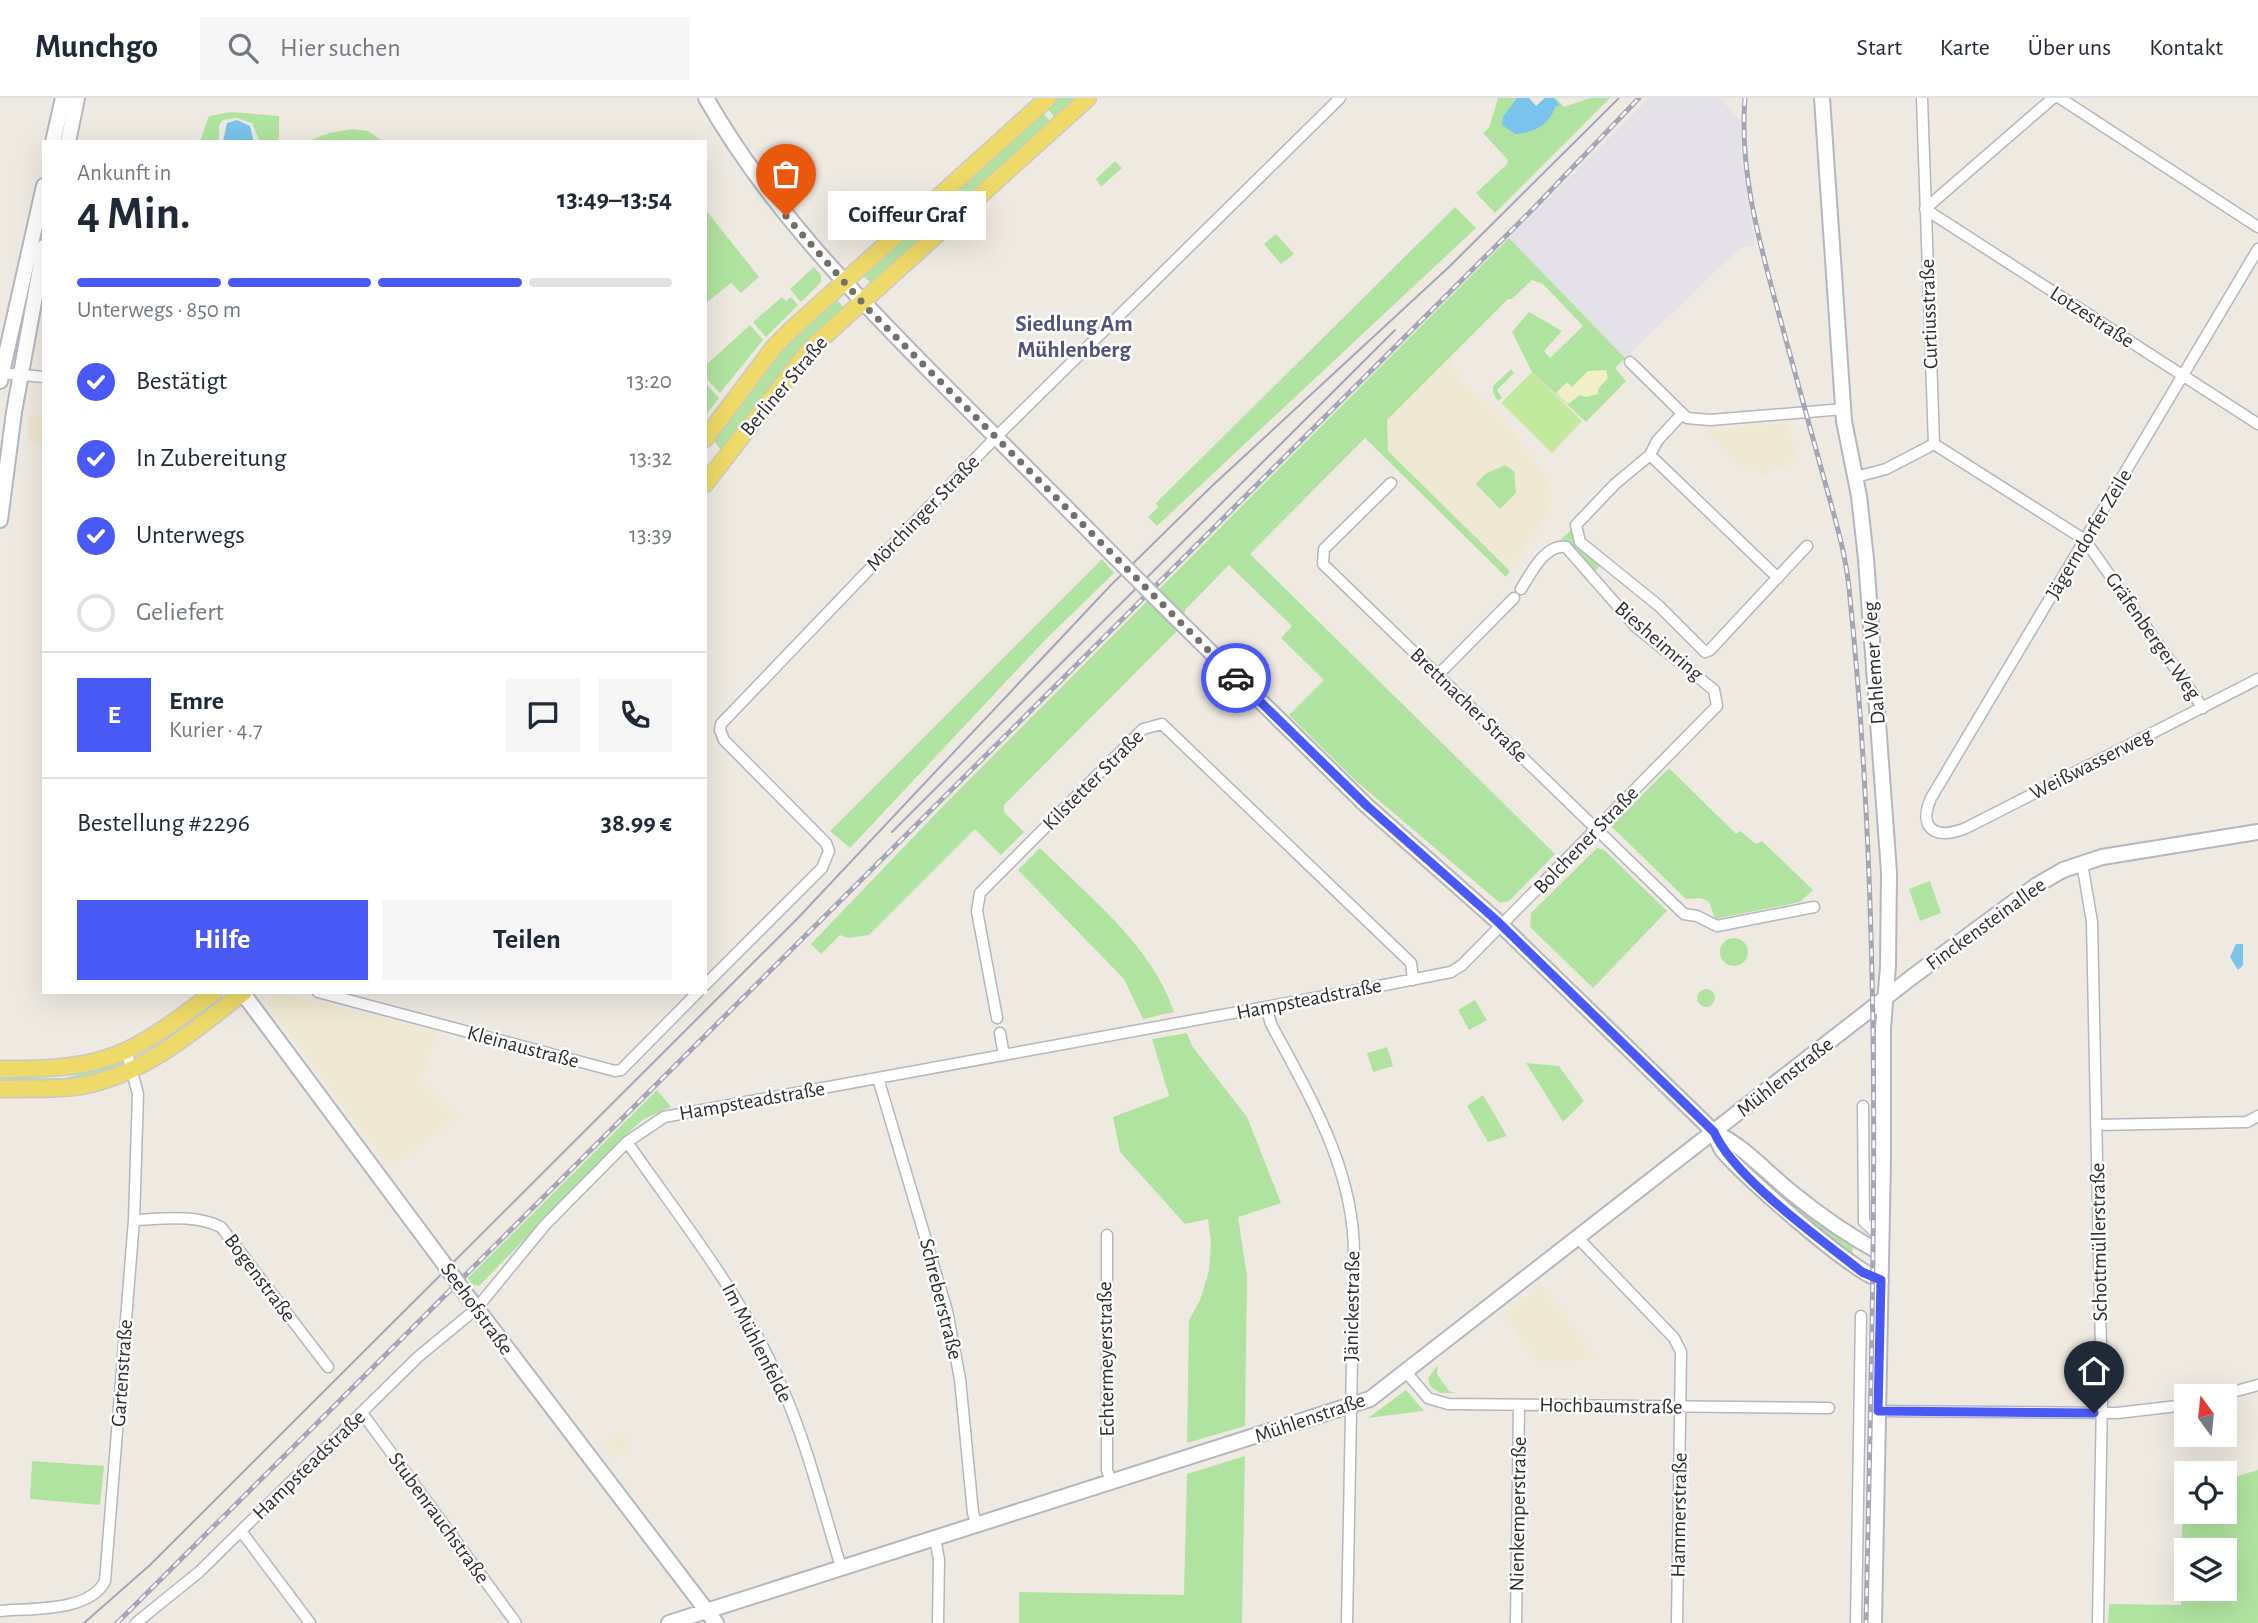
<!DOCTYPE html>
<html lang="de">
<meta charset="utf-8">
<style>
:root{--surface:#fff;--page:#f6f6f7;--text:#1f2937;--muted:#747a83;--line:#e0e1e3;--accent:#4859f5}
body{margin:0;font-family:"Alegreya Sans",sans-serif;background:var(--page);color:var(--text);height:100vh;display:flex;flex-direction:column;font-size:26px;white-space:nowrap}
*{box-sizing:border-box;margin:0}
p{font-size:23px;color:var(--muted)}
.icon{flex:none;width:38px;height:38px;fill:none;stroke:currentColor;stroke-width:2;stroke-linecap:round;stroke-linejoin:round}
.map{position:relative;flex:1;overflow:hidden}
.sheet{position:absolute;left:42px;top:42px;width:665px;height:854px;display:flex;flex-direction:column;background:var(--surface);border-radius:0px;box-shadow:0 7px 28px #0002}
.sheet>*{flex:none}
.needle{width:46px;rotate:345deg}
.controls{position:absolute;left:2174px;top:1286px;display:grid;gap:14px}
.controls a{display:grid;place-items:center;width:63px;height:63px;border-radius:0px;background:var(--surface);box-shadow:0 7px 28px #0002;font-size:35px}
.pin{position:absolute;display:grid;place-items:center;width:60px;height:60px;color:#fff;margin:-72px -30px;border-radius:50% 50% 50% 0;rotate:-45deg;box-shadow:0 0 7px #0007}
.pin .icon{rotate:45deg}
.courier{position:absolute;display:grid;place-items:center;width:70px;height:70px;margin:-35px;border:5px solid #4859f5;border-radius:50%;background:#fff;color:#222;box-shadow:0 2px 9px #0007}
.bubble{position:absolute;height:49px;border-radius:0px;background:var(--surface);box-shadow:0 7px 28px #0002;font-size:23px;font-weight:700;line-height:49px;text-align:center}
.headline em{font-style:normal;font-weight:700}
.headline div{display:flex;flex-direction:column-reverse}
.headline{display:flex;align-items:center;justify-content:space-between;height:119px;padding:0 35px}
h1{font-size:46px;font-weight:700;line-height:52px}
.bar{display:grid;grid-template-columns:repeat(4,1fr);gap:10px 7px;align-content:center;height:84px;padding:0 35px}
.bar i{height:9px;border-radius:5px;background:var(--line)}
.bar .selected{background:var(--accent)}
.bar p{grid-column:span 4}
.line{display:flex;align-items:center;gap:18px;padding:0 35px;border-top:2px solid var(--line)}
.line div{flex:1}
.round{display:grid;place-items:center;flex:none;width:74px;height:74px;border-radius:0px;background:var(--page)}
ol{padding:0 35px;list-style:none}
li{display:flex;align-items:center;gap:21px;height:77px}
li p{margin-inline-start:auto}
li .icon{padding:7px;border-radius:50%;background:var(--accent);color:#fff;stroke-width:4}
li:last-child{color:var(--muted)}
li i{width:38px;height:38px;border:4px solid var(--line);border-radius:50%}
.cta{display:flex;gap:14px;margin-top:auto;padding:14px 35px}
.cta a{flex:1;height:80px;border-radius:0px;background:var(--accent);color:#fff;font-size:28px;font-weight:700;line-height:80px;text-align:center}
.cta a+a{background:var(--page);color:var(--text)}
header{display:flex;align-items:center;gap:42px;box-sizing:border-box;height:98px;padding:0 35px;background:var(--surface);border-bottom:2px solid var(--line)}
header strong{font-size:33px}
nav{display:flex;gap:38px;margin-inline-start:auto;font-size:24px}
.search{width:490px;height:63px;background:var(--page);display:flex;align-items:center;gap:18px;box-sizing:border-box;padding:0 24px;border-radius:0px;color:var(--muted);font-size:26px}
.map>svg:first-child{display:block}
</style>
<header>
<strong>Munchgo</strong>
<div class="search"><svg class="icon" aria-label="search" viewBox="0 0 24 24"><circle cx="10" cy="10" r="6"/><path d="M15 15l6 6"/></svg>Hier suchen</div>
<nav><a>Start</a><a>Karte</a><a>Über uns</a><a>Kontakt</a></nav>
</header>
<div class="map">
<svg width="2258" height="1525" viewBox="0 0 2258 1525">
<rect width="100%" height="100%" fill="#efeae1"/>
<path fill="#e4e1e8" d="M 1649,0 L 1720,0 L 1740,23 L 1742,64 L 1755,147 L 1740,150 L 1625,260 L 1509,140 Z"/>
<path fill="#efe8d2" d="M 1449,261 L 1464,287 L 1499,315 L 1549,382 L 1552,403 L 1548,415 L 1510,473 L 1388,353 L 1387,323 Z
M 29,317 L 44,318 L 44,346 L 26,345 Z
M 1787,324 L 1796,359 L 1782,372 L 1776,367 L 1765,379 L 1753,367 L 1745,374 L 1705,333 Z
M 277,894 L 437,934 L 421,982 L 458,1019 L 390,1071 L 269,908 L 268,900 Z
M 1540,1187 L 1575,1231 L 1598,1261 L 1539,1264 L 1503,1217 Z
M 620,1333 L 632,1350 L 613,1360 L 605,1349 Z"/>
<path fill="#b1e3a0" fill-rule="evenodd" d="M 1056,0 L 1082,0 L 1057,22 L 1046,9 Z
M 1498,0 L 1529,0 L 1536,8 L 1545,0 L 1556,0 L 1564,9 L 1590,0 L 1610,0 L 1495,115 L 1476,95 L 1507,66 L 1508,62 L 1483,35 L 1489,30 Z
M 1041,13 L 1053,26 L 873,188 L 864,178 L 888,157 L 893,147 Z
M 231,14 L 279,18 L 279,40 L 276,44 L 260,44 L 252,25 L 237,20 L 223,22 L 219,27 L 219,44 L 200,44 L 209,18 Z
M 352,31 L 368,33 L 384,44 L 305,44 L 329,35 Z
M 1115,63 L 1122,70 L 1101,89 L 1096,81 Z
M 1455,109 L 1476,130 L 1157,428 L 1148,419 L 1158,409 L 1156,405 Z
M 705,111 L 759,179 L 741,195 L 731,185 L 705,206 Z
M 44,113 L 17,262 L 11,261 Z
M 1276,136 L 1294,156 L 1281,166 L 1264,146 Z
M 1509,140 L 1625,260 L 1615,270 L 1626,283 L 1586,324 L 1532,274 L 1512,234 L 1529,214 L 1562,233 L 1544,253 L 1550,260 L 1583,228 L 1543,186 L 1532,182 L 1512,201 L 1508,201 L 1387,322 L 1388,353 L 1510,473 L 1506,479 L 1365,340 L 1250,456 L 1555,756 L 1509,803 L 1500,805 L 1357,684 L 1289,617 L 1324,582 L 1281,540 L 1292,528 L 1229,467 L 1186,511 L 1179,531 L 1004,707 L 1004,714 L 1024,734 L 1001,757 L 975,731 L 869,837 L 848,840 L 840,837 L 821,856 L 811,846 L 946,705 Z
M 814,169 L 821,177 L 821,184 L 801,204 L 790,191 Z
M 782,199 L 786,203 L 791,199 L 798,207 L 766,239 L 753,224 Z
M 835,200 L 846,212 L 723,355 L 712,340 L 781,250 Z
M 750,227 L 763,242 L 720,295 L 705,279 L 705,268 Z
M 1511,271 L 1514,275 L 1497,292 L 1502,300 L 1498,303 L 1493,295 L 1493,288 Z
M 705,285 L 719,300 L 705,318 Z
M 1505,367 L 1514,373 L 1516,395 L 1500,411 L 1476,386 L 1485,376 Z
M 1571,432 L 1574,442 L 1602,466 L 1593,475 L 1557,445 Z
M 1102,461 L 1114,475 L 1046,541 L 850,750 L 830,733 Z
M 1669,670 L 1736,736 L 1740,733 L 1756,746 L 1762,743 L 1813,792 L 1800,804 L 1715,821 L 1709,804 L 1701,800 L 1686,801 L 1611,728 Z
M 1040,750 C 1090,800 1151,846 1174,914 L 1143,921 L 1124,881 L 1018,772 Z
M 1597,750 L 1604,752 L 1667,813 L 1593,890 L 1530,829 L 1531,815 Z
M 1930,783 L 1941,815 L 1920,823 L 1909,791 Z
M1720 854a14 14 0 1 1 28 0a14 14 0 1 1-28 0Z
M1697 900a9 9 0 1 1 18 0a9 9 0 1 1-18 0Z
M 1475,902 L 1487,922 L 1469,932 L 1458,912 Z
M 1187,935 L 1192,948 L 1247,1019 L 1281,1105 L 1238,1119 L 1247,1178 L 1245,1328 L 1187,1345 L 1189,1222 L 1200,1202 L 1209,1173 L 1211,1144 L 1208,1121 L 1185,1126 L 1120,1054 L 1113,1019 L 1169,998 L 1152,941 Z
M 1387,949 L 1393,968 L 1373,974 L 1367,955 Z
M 125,964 L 127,969 L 88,981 L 0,985 L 0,980 L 64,980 Z
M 1526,965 L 1559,968 L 1584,1003 L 1563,1024 Z
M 657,992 L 671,1009 L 642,1022 L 625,1038 L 479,1188 L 473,1187 L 468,1180 Z
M 1483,997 L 1507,1038 L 1488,1044 L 1467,1008 Z
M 1730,1047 L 1853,1147 L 1852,1158 L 1727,1049 Z
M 1438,1267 L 1437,1276 L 1449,1293 L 1456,1295 L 1440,1295 L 1430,1288 L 1428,1280 Z
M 1406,1292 L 1424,1313 L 1368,1320 Z
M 1245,1358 L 1242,1525 L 1019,1525 L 1019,1494 L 1184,1497 L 1187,1376 Z
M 32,1363 L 104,1368 L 100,1407 L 30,1401 Z
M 2258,1372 L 2258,1525 L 2108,1525 L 2109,1506 L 2181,1507 L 2183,1394 L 2186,1393 L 2186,1414 L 2224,1414 L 2224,1382 ZM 2224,1452 L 2224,1491 L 2186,1491 L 2186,1452 Z"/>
<path fill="#f1efc7" d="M 1606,272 L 1608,280 L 1598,291 L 1598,296 L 1586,299 L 1580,297 L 1568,306 L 1556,295 L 1567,284 L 1572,289 L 1588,273 Z"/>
<path fill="#c2e99d" d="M 1532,274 L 1582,323 L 1552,355 L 1501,305 Z"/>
<path fill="#79c3ec" d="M 1517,0 L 1529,0 L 1536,8 L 1545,0 L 1553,0 L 1560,7 L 1555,9 C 1550,27 1533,35 1515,36 L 1502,27 L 1503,19 Z
M 237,22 L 250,28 L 254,44 L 223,44 L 227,25 Z
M 2236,846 L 2243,846 L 2243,867 L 2238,872 L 2230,859 Z"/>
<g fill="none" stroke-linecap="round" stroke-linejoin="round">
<g stroke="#b5b6c0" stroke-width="13">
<path id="street" d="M 2053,0 L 1925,111 L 2258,326
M 2060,0 L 2258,129
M 2258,151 L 1931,700 C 1917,732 1937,742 1966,730 L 2258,581
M 1630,264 L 1687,320 L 1710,322 L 1844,311
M 0,275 L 44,279
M 1681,317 L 1657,343 L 1650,357 L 1615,386 L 1576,427 L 1580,444 L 1659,508 L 1705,554 L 1710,552 L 1807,448
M 1934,346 L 2085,442 L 2203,610
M 1650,357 L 1778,480
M 1856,379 L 1886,371 L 1934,346 L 1922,0
M 1391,385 L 1324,451 L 1323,466 L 1684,816 L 1697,818 L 1717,828 L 1814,809
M 1438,577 L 1514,500
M 2082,765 L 2092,824 L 2102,1300 L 2098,1525
M 705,887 L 822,770 L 829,753 L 826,745 L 724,642 L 720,632 L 721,626 L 996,339 L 1340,0
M 318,894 L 615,973 L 621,972 L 698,894
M 1266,909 L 1271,926 C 1310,999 1354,1071 1354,1156 L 1347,1525
M 997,920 L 977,813 L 980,795 L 1143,631 L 1162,626 L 1411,865 L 1413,882
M 1000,935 L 1004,957
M 878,980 L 947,1213 L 960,1281 L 973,1415 L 977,1427
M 1863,1008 L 1864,1124 L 1873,1132 L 1881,1133
M 2096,1027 L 2247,1024 L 2258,1018
M 627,1044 C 682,1123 743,1198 781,1287 C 807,1345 822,1408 841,1469
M 134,1122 C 163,1121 194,1116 221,1129 L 328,1269
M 1107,1137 L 1107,1372 L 1111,1384
M 1578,1140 L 1674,1240 L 1681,1254 L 1677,1525
M 1406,1274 L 1428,1300 L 1448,1306 L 1829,1310
M 2218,1298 L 2258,1287
M 1878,1313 L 2117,1315 L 2186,1307
M 362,1315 L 516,1525
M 241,1433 L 310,1525
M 935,1440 L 939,1462 L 938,1525
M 0,1513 C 31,1510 90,1514 105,1483 L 134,1122 L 138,996 L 127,955
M 136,1525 L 199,1474 L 418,1259 L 476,1211 L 545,1127 L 627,1044 L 664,1019 L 1364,891 L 1451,874 L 1462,867 L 1717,608 L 1714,592 L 1636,529 L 1566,449 C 1545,445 1530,477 1521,491
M 1516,1525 L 1519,1307
M 1856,1525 L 1861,1218"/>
</g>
<g stroke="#b5b6c0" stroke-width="18">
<path id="secondary" d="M 706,0 C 766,105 847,189 931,274 C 993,336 1054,397 1115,459
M 1822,0 L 1844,323 L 1859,398 L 1866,461 L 1889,774 L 1888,868 L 1883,930 L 1883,1061 L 1874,1525
M 53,44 L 63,0
M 68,44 L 77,0
M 0,283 L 44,88
M 0,422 L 14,314 L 44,149
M 1173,517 L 1367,708 L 1496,822 L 1714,1034 C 1744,1048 1765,1073 1791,1094 C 1819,1117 1849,1138 1881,1155
M 242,894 L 442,1163
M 1714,1034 C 1717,1040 1719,1048 1723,1053 C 1741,1076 1856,1177 1881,1182
M 465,1195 L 716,1525
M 669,1525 L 1370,1301 L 1912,879 L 2037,787 L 2063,772 L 2102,759 L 2258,734"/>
</g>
<g stroke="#c9c9c9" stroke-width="19">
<path id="primary" d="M 705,341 L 774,249 L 792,231 L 1048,0
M 705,386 L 809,252 L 1088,0
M 0,971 C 108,972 130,958 214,894
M 0,991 C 27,990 55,992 81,988 C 145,977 194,932 244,894"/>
</g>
<use href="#street" stroke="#fff" stroke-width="10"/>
<use href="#secondary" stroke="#fff" stroke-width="14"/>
<use href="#primary" stroke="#edda68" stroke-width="16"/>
<path stroke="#a4a5b7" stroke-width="2" d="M 892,734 L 1395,232
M 84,1525 L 150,1467 L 797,821 L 1111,487 L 1212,388 L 1450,168 L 1619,0"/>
<g stroke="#a4a5b7" stroke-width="5">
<path id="rail" d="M 1745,0 C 1739,73 1759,143 1778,213 C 1793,267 1808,322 1823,377 C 1833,414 1845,451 1849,490 C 1885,834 1873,1180 1866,1525
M 117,1525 L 1534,110 L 1639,0"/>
</g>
<use href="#rail" stroke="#fff" stroke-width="2.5" stroke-dasharray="8" stroke-linecap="butt"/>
<g stroke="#b5b6c0" stroke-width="18" stroke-linecap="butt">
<path id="secondary-bridge" d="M 1115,459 L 1173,517
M 442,1163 L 465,1195"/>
</g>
<use href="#secondary-bridge" stroke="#fff" stroke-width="14"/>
</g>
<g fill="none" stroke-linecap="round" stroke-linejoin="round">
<path stroke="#72706d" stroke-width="7" stroke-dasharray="0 12.6" d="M 786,118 L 868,211 L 1236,580"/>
<path stroke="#4859f5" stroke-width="9" d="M 1236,580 L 1367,708 L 1496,822 L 1714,1034 C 1734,1080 1821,1141 1862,1174 L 1881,1182 L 1878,1313 L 2094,1315"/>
</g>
<g text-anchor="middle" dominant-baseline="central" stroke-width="5" stroke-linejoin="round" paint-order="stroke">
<g font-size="21" fill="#2e2e2e" stroke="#fff">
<text transform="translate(1929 216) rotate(-92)">Curtiusstraße</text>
<text transform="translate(2092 219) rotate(33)">Lotzestraße</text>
<text transform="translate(784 288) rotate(-50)">Berliner Straße</text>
<text transform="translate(923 415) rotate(-46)">Mörchinger Straße</text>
<text transform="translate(2089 436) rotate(-59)">Jägerndorfer Zeile</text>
<text transform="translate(2153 538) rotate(55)">Gräfenberger Weg</text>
<text transform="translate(1659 543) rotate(41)">Biesheimring</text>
<text transform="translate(1874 565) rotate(-94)">Dahlemer Weg</text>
<text transform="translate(1469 607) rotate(44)">Brettnacher Straße</text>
<text transform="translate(2091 666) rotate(-27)">Weißwasserweg</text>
<text transform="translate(1093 682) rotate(-45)">Kilstetter Straße</text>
<text transform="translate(1586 742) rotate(-46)">Bolchener Straße</text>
<text transform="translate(1986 826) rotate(-36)">Finckensteinallee</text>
<text transform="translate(1309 901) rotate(-11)">Hampsteadstraße</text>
<text transform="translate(523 949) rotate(15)">Kleinaustraße</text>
<text transform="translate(1785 979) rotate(-38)">Mühlenstraße</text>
<text transform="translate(752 1003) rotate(-10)">Hampsteadstraße</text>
<text transform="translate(2099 1144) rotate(-91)">Schottmüllerstraße</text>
<text transform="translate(260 1180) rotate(53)">Bogenstraße</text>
<text transform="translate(941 1201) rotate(76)">Schreberstraße</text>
<text transform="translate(1352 1208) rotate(-89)">Jänickestraße</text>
<text transform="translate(477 1211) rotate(54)">Seehofstraße</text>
<text transform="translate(757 1245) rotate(63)">Im Mühlenfelde</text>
<text transform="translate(1106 1261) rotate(-91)">Echtermeyerstraße</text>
<text transform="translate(122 1275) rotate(-86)">Gartenstraße</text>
<text transform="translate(1611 1308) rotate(1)">Hochbaumstraße</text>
<text transform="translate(1310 1320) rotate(-19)">Mühlenstraße</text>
<text transform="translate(309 1367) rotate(-44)">Hampsteadstraße</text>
<text transform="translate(1518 1416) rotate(-89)">Nienkemperstraße</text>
<text transform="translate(1679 1417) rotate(-89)">Hammerstraße</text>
<text transform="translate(439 1420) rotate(54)">Stubenrauchstraße</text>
</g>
<g font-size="23" font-weight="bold" fill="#4f537e" stroke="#fff">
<text x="1074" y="226">Siedlung Am<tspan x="1074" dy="26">Mühlenberg</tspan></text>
</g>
</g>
</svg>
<div class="controls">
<a><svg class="needle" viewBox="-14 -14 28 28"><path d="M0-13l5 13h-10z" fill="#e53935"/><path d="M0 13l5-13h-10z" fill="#747a83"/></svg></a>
<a><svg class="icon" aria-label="locate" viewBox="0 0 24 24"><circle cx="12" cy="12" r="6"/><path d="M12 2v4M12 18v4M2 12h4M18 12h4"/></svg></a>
<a><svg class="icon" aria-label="layers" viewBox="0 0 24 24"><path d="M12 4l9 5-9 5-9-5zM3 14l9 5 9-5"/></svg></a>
</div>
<div class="pin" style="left:786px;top:118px;background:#ea580c"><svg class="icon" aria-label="bag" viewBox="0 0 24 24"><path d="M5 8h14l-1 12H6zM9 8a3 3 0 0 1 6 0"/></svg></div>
<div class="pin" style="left:2094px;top:1315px;background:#1f2937"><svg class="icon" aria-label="home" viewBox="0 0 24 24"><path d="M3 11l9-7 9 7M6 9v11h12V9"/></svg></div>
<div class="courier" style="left:1236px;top:580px"><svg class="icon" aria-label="car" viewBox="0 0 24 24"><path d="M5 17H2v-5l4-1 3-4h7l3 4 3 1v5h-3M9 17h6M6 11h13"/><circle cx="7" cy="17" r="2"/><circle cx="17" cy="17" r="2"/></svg></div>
<div class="bubble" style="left:828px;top:93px;width:158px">Coiffeur Graf</div>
<section class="sheet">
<div class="headline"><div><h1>4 Min.</h1><p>Ankunft in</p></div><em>13:49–13:54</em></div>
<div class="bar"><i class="selected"></i><i class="selected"></i><i class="selected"></i><i></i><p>Unterwegs · 850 m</p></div>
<ol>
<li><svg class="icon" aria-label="check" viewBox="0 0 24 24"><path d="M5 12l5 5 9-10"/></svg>Bestätigt<p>13:20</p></li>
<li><svg class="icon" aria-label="check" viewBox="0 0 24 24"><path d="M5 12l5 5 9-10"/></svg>In Zubereitung<p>13:32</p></li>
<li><svg class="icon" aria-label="check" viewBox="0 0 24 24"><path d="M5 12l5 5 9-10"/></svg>Unterwegs<p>13:39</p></li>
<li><i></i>Geliefert</li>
</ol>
<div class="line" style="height:126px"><b class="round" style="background:var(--accent);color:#fff">E</b><div><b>Emre</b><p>Kurier · 4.7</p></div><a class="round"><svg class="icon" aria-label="chat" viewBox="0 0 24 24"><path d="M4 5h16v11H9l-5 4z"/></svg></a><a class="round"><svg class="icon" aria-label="phone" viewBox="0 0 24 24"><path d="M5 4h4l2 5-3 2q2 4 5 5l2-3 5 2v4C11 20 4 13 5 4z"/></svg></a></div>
<div class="line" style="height:91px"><div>Bestellung #2296</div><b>38.99 €</b></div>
<div class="cta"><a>Hilfe</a><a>Teilen</a></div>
</section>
</div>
